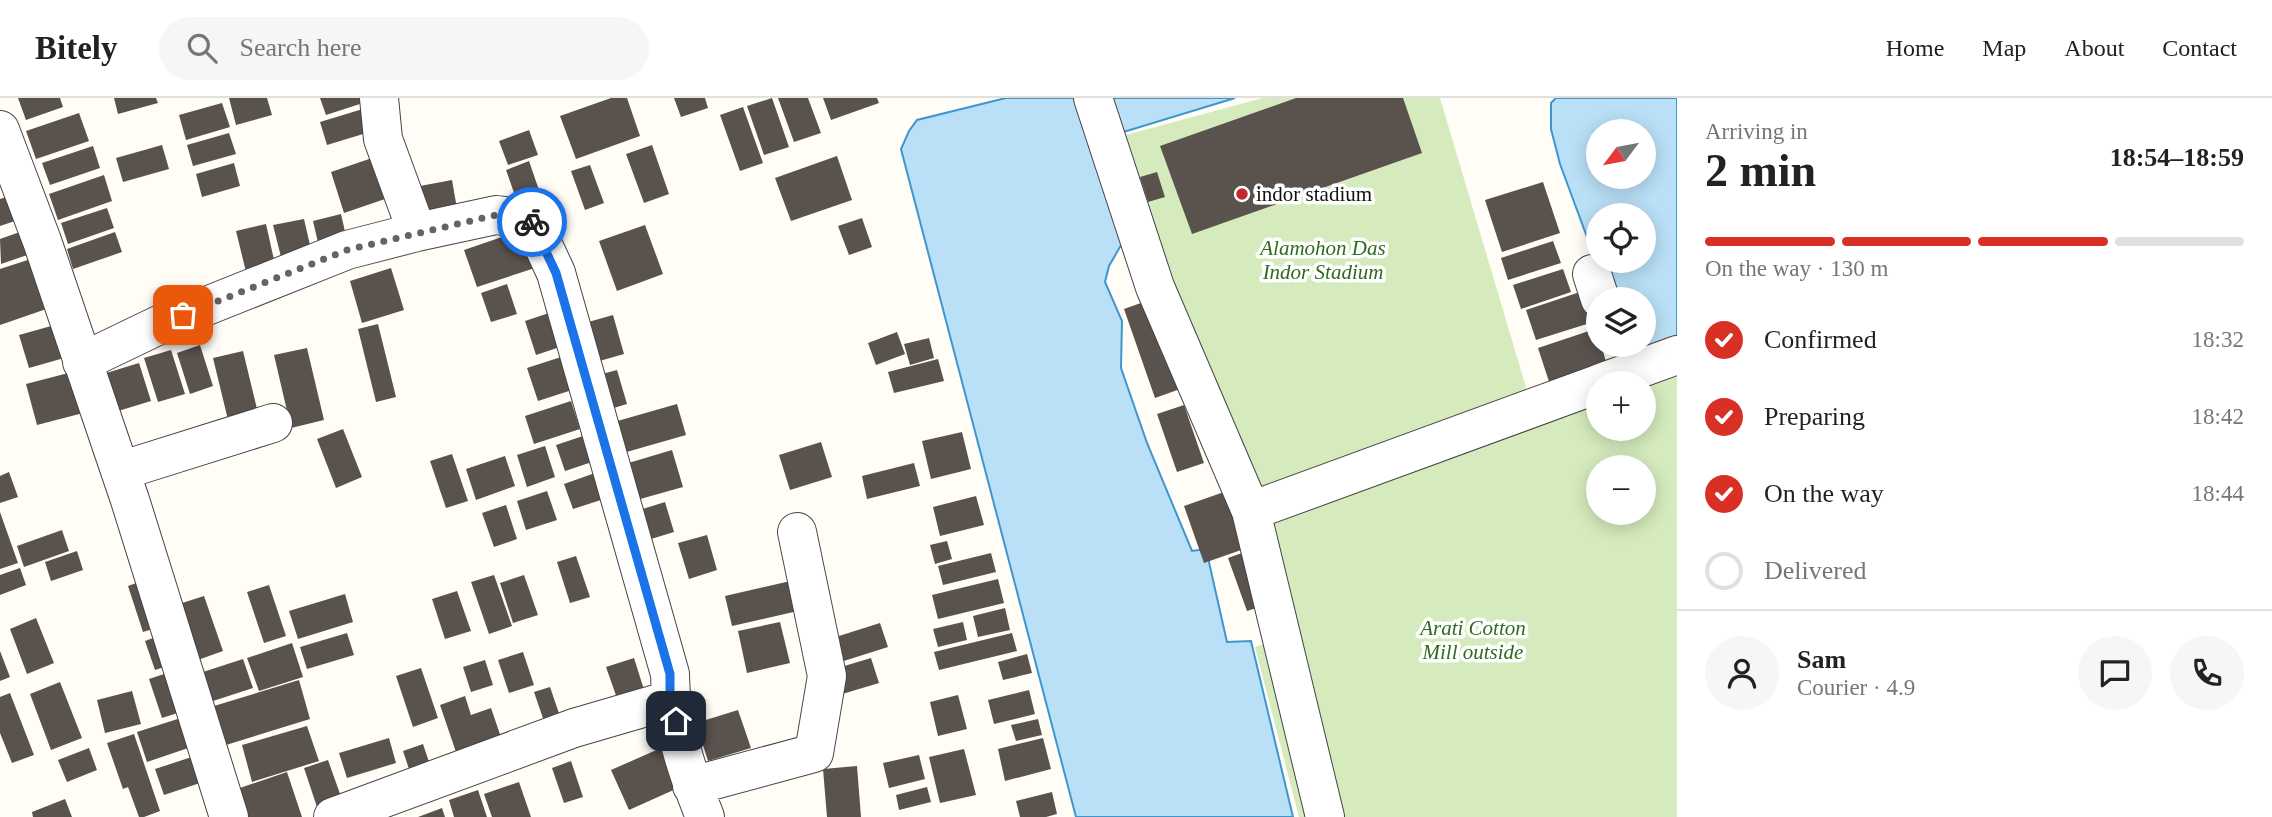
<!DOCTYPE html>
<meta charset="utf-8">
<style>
:root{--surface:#fff;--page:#f6f6f6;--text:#222;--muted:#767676;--line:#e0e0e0;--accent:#d93025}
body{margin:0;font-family:Georgia,serif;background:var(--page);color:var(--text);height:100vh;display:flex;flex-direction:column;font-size:26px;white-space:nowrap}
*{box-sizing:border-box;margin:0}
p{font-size:23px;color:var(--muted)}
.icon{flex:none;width:38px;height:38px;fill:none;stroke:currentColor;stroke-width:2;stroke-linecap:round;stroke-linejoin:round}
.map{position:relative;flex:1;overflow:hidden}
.details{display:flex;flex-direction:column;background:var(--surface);width:595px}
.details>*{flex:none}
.needle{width:46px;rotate:238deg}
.controls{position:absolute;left:1586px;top:21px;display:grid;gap:14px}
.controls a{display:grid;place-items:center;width:70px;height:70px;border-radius:50%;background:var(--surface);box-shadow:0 4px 18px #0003;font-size:35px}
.pin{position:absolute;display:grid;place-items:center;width:60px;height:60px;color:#fff;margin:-30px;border-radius:14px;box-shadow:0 4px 10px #0006}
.courier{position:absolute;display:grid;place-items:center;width:70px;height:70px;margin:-35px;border:5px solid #1a73e8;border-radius:50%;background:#fff;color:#222;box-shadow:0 2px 9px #0007}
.head em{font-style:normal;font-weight:700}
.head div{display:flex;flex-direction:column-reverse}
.head{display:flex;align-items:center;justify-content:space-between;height:119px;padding:0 28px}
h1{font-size:46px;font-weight:700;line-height:52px}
.bar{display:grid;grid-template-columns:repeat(4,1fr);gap:10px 7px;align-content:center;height:84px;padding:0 28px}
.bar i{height:9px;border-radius:5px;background:var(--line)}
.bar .selected{background:var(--accent)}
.bar p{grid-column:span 4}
.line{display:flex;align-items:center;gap:18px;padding:0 28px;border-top:2px solid var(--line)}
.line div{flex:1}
.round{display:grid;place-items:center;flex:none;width:74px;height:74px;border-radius:37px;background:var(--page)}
ol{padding:0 28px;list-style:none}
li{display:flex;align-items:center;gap:21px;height:77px}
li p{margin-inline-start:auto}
li .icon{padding:7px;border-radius:50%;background:var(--accent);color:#fff;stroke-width:4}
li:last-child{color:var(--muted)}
li i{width:38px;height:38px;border:4px solid var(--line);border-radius:50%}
header{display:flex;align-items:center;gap:42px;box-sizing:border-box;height:98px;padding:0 35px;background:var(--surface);border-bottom:2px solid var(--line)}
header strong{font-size:33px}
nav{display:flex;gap:38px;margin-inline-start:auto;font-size:24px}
.search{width:490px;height:63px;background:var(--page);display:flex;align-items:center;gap:18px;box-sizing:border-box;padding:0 24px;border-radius:38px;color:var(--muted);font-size:26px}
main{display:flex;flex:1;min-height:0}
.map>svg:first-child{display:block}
</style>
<header>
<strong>Bitely</strong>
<div class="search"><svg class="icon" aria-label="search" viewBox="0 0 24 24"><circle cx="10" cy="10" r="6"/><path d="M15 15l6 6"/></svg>Search here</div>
<nav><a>Home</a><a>Map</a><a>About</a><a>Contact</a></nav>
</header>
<main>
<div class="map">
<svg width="1677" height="719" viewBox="0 0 1677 719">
<rect width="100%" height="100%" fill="#fffdf5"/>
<path fill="#d5ebbd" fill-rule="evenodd" d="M 1263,0 L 1440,0 L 1528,296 L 1249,396 L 1111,41 Z
M 1677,268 L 1677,719 L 1337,719 L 1257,419 L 1598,297 L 1598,331 L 1643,331 L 1643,285 ZM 1598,369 L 1643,369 L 1643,415 L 1598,415 Z
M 1275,542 L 1316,719 L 1299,719 L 1255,549 Z"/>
<path fill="#b9e0f7" stroke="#3f96cf" stroke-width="2" fill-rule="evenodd" d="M 1006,0 L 1077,0 L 1124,142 L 1109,168 L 1105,184 L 1122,223 L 1121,270 L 1147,345 L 1192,453 L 1206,451 L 1227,544 L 1251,543 L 1293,719 L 1076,719 L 901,51 L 909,33 L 917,22 Z
M 1109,0 L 1235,0 L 1117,36 Z
M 1556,0 L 1677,0 L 1677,239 L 1646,252 L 1629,247 L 1643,247 L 1643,201 L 1607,201 L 1594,158 L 1560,66 L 1551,31 L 1551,5 ZM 1598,33 L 1643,33 L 1643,79 L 1598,79 ZM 1598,117 L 1643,117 L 1643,163 L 1598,163 Z"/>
<path fill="#5a524d" d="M 18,0 L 60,0 L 63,9 L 26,22 Z
M 114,0 L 156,0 L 158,5 L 118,16 Z
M 229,0 L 267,0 L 272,17 L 236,27 Z
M 320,0 L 365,0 L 366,4 L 326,17 Z
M 611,0 L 627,0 L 640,38 L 576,61 L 560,18 Z
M 674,0 L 705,0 L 708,10 L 681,19 Z
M 772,0 L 789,49 L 764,57 L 747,8 Z
M 778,0 L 808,0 L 821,35 L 794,44 Z
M 823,0 L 877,0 L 879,5 L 831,22 Z
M 1296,0 L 1403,0 L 1422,55 L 1192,136 L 1160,48 Z
M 222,5 L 230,29 L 186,42 L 179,17 Z
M 743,9 L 763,65 L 740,73 L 720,17 Z
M 366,10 L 373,33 L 327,47 L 320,24 Z
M 79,15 L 89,43 L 36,61 L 26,33 Z
M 529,32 L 538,57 L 508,67 L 499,43 Z
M 229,35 L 236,56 L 193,68 L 187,47 Z
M 162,47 L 169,71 L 123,84 L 116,60 Z
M 652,47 L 669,96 L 644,105 L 626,56 Z
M 93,48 L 100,70 L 50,87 L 42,65 Z
M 837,58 L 852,102 L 791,123 L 775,80 Z
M 372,60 L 385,101 L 344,115 L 331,74 Z
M 529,63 L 541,98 L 518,106 L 506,72 Z
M 234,65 L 240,88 L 202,99 L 196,76 Z
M 590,67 L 604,105 L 585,112 L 571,73 Z
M 1157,74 L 1165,99 L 1148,104 L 1140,79 Z
M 104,77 L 112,103 L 58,122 L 49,96 Z
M 452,82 L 459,122 L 426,127 L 420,88 Z
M 1543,84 L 1560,135 L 1502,154 L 1485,102 Z
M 19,95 L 27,119 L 0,128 L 0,101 Z
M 107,110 L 114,130 L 68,146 L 61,125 Z
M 341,116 L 348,147 L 320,153 L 313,123 Z
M 862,120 L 872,149 L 849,157 L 838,128 Z
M 304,121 L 313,160 L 283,167 L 273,127 Z
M 266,126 L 276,171 L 247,178 L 236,133 Z
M 645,127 L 663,176 L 617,193 L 599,143 Z
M 34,129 L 42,152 L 1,166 L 0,141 Z
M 525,131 L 538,169 L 477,189 L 464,152 Z
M 115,134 L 122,154 L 73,171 L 67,151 Z
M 1553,143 L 1561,165 L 1508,182 L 1501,160 Z
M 40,158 L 58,207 L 0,227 L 0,171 Z
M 391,170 L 404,212 L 362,225 L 350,183 Z
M 1563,171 L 1571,194 L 1521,211 L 1513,187 Z
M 507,186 L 517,216 L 491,224 L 481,195 Z
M 1580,194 L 1590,225 L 1536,242 L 1526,212 Z
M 1152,201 L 1183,290 L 1155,300 L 1124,211 Z
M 552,214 L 563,248 L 536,257 L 525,223 Z
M 613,217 L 624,256 L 589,266 L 578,227 Z
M 69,223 L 78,256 L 29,270 L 19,237 Z
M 378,226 L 396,299 L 376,304 L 358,231 Z
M 1595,231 L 1598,247 L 1601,247 L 1611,280 L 1554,299 L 1538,250 Z
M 897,234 L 905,256 L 876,267 L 868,245 Z
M 929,240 L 934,260 L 910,267 L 904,246 Z
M 200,247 L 213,288 L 190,296 L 177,255 Z
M 307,250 L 324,322 L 291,330 L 274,257 Z
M 171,252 L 185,296 L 158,304 L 144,260 Z
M 243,253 L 259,319 L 229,326 L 213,260 Z
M 561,259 L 572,292 L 538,303 L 527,270 Z
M 938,261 L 944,283 L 894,295 L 888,274 Z
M 139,265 L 151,303 L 115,314 L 103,276 Z
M 617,272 L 627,306 L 597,315 L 587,280 Z
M 76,273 L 87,314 L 37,327 L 26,286 Z
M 571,303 L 580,331 L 534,346 L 525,318 Z
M 677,306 L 686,337 L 616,357 L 607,326 Z
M 1184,307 L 1204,365 L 1177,374 L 1157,316 Z
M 343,331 L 362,379 L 336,390 L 317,341 Z
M 962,334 L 971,371 L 931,381 L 922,343 Z
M 583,338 L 592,364 L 565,373 L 556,347 Z
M 821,344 L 832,379 L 790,392 L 779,357 Z
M 545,348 L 555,379 L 527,389 L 517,357 Z
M 672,352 L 683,389 L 626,405 L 615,369 Z
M 452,356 L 468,403 L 446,410 L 430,363 Z
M 505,358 L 515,388 L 476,402 L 466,371 Z
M 914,365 L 920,388 L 867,401 L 862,378 Z
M 9,374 L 18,399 L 0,405 L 0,378 Z
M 595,375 L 604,401 L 573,411 L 564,386 Z
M 547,393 L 557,422 L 526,432 L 517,403 Z
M 1224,394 L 1244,451 L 1204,465 L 1184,408 Z
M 976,398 L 984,427 L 940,438 L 933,409 Z
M 665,404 L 674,434 L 638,445 L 630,415 Z
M 506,407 L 517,441 L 494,449 L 482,415 Z
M 0,414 L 18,465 L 0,471 Z
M 62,432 L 69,453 L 24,469 L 17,448 Z
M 707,437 L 717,472 L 689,481 L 678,445 Z
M 947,443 L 952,461 L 935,466 L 930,447 Z
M 1253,451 L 1272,505 L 1247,513 L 1228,460 Z
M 77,453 L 83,472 L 51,483 L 45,464 Z
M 991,455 L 996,474 L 943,487 L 938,468 Z
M 576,458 L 590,499 L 570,505 L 557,464 Z
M 20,470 L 26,487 L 0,497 L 0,477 Z
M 494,477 L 512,528 L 489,536 L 471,484 Z
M 524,477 L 538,517 L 513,525 L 500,485 Z
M 150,480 L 165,527 L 143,534 L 128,488 Z
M 998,481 L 1004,505 L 938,521 L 932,497 Z
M 795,482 L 802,512 L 732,528 L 725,498 Z
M 269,487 L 286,538 L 264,545 L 247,494 Z
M 457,493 L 471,533 L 445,541 L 432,501 Z
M 345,496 L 353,524 L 298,541 L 289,513 Z
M 204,498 L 223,553 L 195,563 L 176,507 Z
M 1005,510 L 1010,532 L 978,539 L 973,518 Z
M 36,520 L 54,565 L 27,576 L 10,531 Z
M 780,524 L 790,565 L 747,575 L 738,533 Z
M 963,524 L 967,542 L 938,549 L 933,531 Z
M 880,525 L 888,549 L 828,568 L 820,544 Z
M 169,534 L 180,564 L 155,572 L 145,543 Z
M 347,535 L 354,557 L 307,571 L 300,549 Z
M 1012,535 L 1017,553 L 939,572 L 934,554 Z
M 292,545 L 303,579 L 259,593 L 247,560 Z
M 0,553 L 10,579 L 0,583 Z
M 523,554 L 534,587 L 509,595 L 498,562 Z
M 1027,556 L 1032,575 L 1003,582 L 998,564 Z
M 634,560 L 646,598 L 619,606 L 606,569 Z
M 871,560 L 879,585 L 839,597 L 831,572 Z
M 243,561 L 253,590 L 213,603 L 203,574 Z
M 485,562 L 493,587 L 471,594 L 463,569 Z
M 421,570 L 438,620 L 413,629 L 396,578 Z
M 176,572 L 190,611 L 162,620 L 149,581 Z
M 299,582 L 310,621 L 226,647 L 214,608 Z
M 60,584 L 82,640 L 51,652 L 30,596 Z
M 550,589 L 562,624 L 546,629 L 534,594 Z
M 1029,592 L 1035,616 L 994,626 L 988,602 Z
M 132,593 L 141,626 L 105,635 L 97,602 Z
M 10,595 L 34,657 L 12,665 L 0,635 L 0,599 Z
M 958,597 L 967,631 L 938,638 L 930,604 Z
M 465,598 L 471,617 L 491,610 L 503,645 L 458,660 L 440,607 Z
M 738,612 L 751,650 L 708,663 L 696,625 Z
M 187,618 L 197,647 L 147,664 L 137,634 Z
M 1038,621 L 1042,637 L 1016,643 L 1011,627 Z
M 307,628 L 319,663 L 252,684 L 242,647 Z
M 134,636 L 160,713 L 144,719 L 139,719 L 128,689 L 123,691 L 107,645 Z
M 389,640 L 396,665 L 347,680 L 339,655 Z
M 1043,640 L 1051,671 L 1005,683 L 998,651 Z
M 423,646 L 430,667 L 410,674 L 403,653 Z
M 89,650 L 97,672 L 67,684 L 58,662 Z
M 661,650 L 678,690 L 629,712 L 611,672 Z
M 964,651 L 976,697 L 940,705 L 929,659 Z
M 204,655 L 212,681 L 164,697 L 155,671 Z
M 919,657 L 925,681 L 889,690 L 883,665 Z
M 328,662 L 345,710 L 320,718 L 304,670 Z
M 571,663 L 583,699 L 564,705 L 552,670 Z
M 857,668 L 861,719 L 827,719 L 823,671 Z
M 287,674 L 302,719 L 240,719 L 231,693 Z
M 519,684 L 531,719 L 492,719 L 484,696 Z
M 927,689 L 931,704 L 899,712 L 896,697 Z
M 478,692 L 487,719 L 454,719 L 449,702 Z
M 1052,694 L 1057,716 L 1046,719 L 1020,719 L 1016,703 Z
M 65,701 L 72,719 L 33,719 L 32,714 Z
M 442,710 L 445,719 L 418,719 Z"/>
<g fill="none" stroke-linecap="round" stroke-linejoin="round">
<g stroke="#444" stroke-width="40">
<path id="minor" d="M 379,0 L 383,41 L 417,134
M 1093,0 L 1155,189 L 1251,413
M 0,32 L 42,143 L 130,402 L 229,719
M 1592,176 L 1600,201
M 82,264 L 159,227 L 347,152 L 417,134 L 496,117 L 531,121 L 556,175 L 670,576 C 670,624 687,674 705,719
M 1600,285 L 1677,257
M 120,373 L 273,325
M 692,688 L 814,655 L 827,578 L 797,434
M 333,719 L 574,630 L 670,602
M 1325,719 L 1251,413 L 1598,286"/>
</g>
<use href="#minor" stroke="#fff" stroke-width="38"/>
</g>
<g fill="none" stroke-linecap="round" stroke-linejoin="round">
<path stroke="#646461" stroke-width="7" stroke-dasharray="0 12.6" d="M 183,217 L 347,152 L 496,117 L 531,121 L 532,124"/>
<path stroke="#1a73e8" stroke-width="9" d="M 532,124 L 556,175 L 670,576 L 670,602 L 676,623"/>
</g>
<circle fill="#c4262e" stroke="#fff" stroke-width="2.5" cx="1242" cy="96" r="7"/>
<g text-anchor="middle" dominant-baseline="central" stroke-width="7" stroke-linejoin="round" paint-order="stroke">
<g font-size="21" fill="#111" stroke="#fff" text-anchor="start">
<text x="1256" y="96">indor stadium</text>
</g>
<g font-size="21" font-style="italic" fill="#2f6b1f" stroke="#fff">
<text x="1323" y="150">Alamohon Das<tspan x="1323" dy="24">Indor Stadium</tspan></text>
<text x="1473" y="530">Arati Cotton<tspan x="1473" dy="24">Mill outside</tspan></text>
</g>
</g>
</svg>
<div class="controls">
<a><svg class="needle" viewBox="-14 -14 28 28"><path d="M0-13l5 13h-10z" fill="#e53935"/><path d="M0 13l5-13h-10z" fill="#767676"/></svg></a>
<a><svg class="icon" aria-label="locate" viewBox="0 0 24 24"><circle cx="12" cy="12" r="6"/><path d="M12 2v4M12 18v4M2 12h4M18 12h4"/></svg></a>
<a><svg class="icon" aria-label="layers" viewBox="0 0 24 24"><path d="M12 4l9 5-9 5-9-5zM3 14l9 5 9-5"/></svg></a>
<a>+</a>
<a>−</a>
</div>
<div class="pin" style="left:183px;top:217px;background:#ea580c"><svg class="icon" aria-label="bag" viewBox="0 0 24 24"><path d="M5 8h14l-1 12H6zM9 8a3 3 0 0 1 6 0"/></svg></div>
<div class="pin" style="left:676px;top:623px;background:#1f2937"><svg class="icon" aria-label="home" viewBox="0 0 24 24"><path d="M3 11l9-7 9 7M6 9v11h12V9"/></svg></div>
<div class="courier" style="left:532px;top:124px"><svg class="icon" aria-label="bike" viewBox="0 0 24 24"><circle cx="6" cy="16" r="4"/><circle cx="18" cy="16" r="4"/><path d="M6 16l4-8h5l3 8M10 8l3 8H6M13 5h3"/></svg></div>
</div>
<section class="details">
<div class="head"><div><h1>2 min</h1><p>Arriving in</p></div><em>18:54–18:59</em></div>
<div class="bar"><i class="selected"></i><i class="selected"></i><i class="selected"></i><i></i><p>On the way · 130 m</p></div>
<ol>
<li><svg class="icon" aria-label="check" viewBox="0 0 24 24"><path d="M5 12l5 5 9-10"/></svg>Confirmed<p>18:32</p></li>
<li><svg class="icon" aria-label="check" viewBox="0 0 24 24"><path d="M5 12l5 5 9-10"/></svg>Preparing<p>18:42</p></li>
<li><svg class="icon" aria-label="check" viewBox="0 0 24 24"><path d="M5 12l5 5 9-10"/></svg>On the way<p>18:44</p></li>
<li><i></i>Delivered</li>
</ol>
<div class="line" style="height:126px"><a class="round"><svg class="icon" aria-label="person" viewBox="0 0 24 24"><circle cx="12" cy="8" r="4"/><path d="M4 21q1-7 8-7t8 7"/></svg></a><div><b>Sam</b><p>Courier · 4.9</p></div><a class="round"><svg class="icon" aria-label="chat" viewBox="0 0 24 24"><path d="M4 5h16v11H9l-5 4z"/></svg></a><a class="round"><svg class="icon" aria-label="phone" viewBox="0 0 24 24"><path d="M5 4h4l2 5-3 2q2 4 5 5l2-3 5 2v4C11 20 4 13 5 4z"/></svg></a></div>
</section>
</main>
